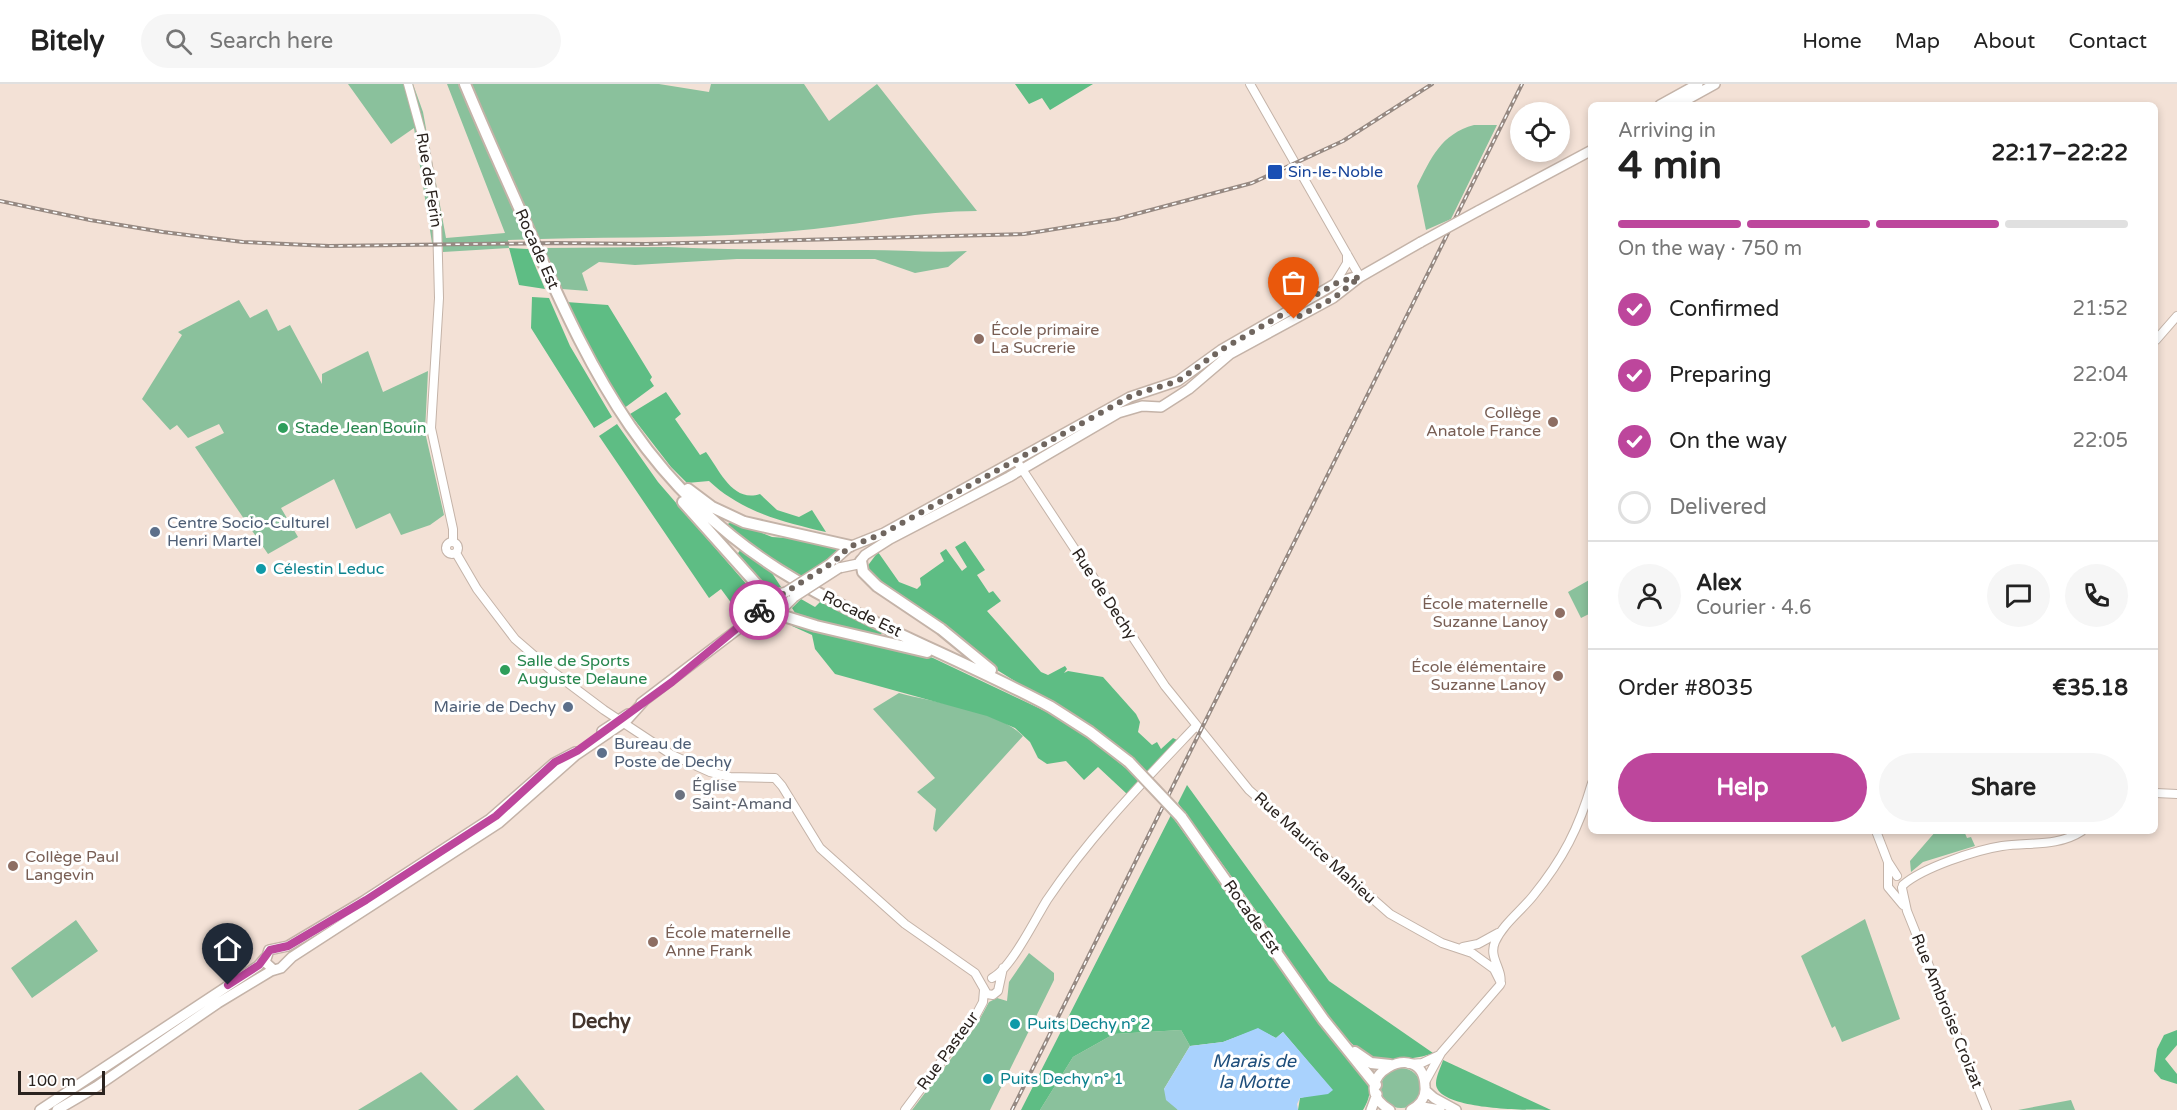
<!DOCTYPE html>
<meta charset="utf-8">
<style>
:root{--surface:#fff;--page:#f6f6f6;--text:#222;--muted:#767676;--line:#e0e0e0;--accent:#bd469c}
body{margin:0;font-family:"Varela Round",sans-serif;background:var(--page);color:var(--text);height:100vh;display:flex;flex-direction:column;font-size:22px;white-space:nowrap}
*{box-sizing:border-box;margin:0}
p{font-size:20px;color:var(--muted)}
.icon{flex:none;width:33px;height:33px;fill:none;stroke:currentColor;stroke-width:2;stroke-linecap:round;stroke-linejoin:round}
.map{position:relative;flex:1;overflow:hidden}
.details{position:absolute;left:1588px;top:18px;width:570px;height:732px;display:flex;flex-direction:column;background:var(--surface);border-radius:9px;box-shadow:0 3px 9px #0003}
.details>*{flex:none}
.fabs{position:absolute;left:1510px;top:18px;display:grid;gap:12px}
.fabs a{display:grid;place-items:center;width:60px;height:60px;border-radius:50%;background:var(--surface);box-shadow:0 3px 9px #0003;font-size:30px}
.scale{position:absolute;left:18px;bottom:15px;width:87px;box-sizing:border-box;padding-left:6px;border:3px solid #2a231f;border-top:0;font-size:16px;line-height:21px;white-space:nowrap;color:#2a231f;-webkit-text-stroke:4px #fff;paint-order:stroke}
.pin{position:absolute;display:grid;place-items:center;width:51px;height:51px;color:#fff;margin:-62px -26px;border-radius:50% 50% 50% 0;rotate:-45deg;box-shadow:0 0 6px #0007}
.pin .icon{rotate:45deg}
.courier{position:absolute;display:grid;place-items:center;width:60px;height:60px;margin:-30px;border:4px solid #bd469c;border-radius:50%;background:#fff;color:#222;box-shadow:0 2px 8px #0007}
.headline em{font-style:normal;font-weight:700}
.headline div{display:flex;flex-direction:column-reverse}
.headline{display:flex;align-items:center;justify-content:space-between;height:102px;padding:0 30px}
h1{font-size:39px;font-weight:700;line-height:45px}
.bar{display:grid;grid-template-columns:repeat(4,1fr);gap:9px 6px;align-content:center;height:72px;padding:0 30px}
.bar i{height:8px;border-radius:4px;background:var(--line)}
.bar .on{background:var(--accent)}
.bar p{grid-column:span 4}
.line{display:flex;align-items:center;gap:15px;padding:0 30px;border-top:2px solid var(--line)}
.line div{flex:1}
.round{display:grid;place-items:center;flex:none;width:63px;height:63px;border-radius:32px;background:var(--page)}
ol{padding:0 30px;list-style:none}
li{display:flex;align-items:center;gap:18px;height:66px}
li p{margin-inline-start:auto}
li .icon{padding:6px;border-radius:50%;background:var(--accent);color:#fff;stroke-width:4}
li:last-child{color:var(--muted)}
li i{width:33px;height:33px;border:3px solid var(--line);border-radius:50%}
.cta{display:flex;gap:12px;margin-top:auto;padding:12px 30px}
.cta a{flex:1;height:69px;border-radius:36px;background:var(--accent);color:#fff;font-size:24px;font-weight:700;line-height:69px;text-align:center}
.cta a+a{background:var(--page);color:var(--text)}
header{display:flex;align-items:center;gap:36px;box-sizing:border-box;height:84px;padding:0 30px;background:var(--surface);border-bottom:2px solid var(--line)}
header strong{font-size:28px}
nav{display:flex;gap:33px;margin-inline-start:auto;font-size:21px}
.search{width:420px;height:54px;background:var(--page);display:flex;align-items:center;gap:15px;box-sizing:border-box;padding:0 21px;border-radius:33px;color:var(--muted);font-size:22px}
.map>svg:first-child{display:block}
</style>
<header>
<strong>Bitely</strong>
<div class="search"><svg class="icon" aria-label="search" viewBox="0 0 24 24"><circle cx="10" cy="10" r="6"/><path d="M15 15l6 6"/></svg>Search here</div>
<nav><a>Home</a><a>Map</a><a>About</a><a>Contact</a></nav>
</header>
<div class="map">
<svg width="2177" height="1026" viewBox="0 0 2177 1026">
<rect width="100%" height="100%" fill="#f3e1d6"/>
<path fill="#8ac19c" d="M 348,0 L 413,0 L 423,28 L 446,154 L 505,149 L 447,0 L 659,0 L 709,8 L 711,0 L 804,0 L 829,37 L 877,0 L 977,127 C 920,127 869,139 814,145 C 712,156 609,152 508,156 L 509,164 L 443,168 L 443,158 L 432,159 L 414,44 L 391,60 Z
M 1474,41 L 1497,41 L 1451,135 L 1426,146 L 1417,102 C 1431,74 1441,50 1474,41 Z
M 668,163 C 734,166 800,166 866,166 C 900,166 933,169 967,167 L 948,183 L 915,189 L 875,175 L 737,175 L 635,181 L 599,178 L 582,189 L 588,207 L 562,205 L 544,164 Z
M 239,216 L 250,234 L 267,225 L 278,247 L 290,241 L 322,300 L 322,290 L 368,267 L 383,308 L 428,287 L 425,348 L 444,431 L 430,441 L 401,451 L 390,429 L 356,445 L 334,395 L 281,424 L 298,453 L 268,470 L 195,363 L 224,349 L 219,340 L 188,354 L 177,341 L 170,346 L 142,315 L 182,251 L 178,248 Z
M 1591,495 L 1591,529 L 1581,534 L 1568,508 Z
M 899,609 C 935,619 998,626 1023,652 L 936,748 L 933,745 L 936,725 L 917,708 L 935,694 L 873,625 Z
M 1936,747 L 1964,747 L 1967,754 L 1971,753 L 1975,762 L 1923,778 L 1911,788 L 1910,777 Z
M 1865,835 L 1900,935 L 1842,958 L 1835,942 L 1832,944 L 1801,872 Z
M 76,836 L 98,867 L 32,914 L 11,884 Z
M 1029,869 L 1054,889 L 1054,896 L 990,1026 L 912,1026 L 976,942 L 989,918 L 997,914 L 1007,917 L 1009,898 Z
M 1181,946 L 1190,962 L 1164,1005 L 1178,1026 L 1040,1026 L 1073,973 L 1114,950 Z
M1381 1004a20 20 0 1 1 40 0a20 20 0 1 1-40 0Z
M 421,988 L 458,1026 L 358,1026 Z
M 517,991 L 545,1026 L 473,1026 Z
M 2071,1016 L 2075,1026 L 2018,1026 Z"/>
<path fill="#5ebd84" d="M 1015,0 L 1093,0 L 1050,26 L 1042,14 L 1029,20 Z
M 509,164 L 528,165 L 545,205 L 519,201 Z
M 532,213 L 549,214 L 570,262 L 612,333 L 594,344 L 531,244 Z
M 566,218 L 608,221 L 652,293 L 650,296 L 654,302 L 623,325 Z
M 666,308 L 681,330 L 675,335 L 700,371 L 706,368 C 720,387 733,419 760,410 L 777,426 L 799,433 L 812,426 L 826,448 C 783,438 742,428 709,397 L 687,399 L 671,383 L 630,330 Z
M 617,340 L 658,398 L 748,502 L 751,512 L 738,528 L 721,505 L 709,514 L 599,352 Z
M 733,437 L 772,453 L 800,455 L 835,463 L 838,468 L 803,493 L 758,466 L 726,441 Z
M 965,457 L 985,486 L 977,491 L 989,509 L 993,507 L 1001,517 L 987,527 L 1041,588 L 1048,591 L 1065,582 L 1067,585 L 1064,589 L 1068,587 L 1103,593 L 1136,630 L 1140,638 L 1138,648 L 1152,661 L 1157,658 L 1161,665 L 1173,654 L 1177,656 L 1147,688 L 1114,659 L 981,576 L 880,499 L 866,484 L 878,468 L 899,498 L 917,505 L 921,501 L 920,494 L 944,477 L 940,469 L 946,465 L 962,487 L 967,483 L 955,463 Z
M 741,465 L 770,486 L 781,503 L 765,508 L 736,472 Z
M 801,515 L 815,523 L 821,517 L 883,546 L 880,553 L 797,532 L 792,524 Z
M 794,537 L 908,565 L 933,574 L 1045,627 L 1083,649 L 1140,696 L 1127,710 L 1098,683 L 1084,696 L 1066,677 L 1047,680 L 1038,674 L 1030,658 L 1015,644 L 987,632 L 835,590 L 815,565 L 812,551 L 792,542 Z
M 1187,701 L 1329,897 L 1433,969 C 1423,974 1385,979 1375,975 C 1337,962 1290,875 1266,841 C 1238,800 1207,760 1178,719 Z
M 1171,731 L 1345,971 C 1363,990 1379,999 1363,1026 L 1298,1026 L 1300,1014 L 1332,1006 L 1283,948 L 1276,954 L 1258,945 L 1223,958 L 1190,962 L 1181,946 L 1114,950 L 1073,973 L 1040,1026 L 1021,1026 Z
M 2177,946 L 2177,961 L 2165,975 L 2177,990 L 2177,1000 L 2161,995 L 2154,987 L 2157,965 L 2164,951 Z
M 1443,976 L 1551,1026 C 1527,1026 1435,1026 1436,999 C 1436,992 1441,983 1443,976 Z"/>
<path fill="#a9d2fd" d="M 1258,944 L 1276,954 L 1283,948 L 1333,1006 L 1328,1010 L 1300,1014 L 1297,1020 L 1298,1026 L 1178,1026 L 1166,1016 L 1164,1005 L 1190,962 L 1223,958 Z"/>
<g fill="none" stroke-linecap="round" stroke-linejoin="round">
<g stroke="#c4b3a8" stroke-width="10">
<path id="minor" d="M 408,0 L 424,58 L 437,136 L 439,214 L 431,344 L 453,445 L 453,457
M 1250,0 L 1360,193
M 1335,199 L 1347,179 L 1347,170
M 2156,256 L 2177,232
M 1016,376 L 1165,602 L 1249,706 L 1390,830 L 1442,859 L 1472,869 L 1494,885 L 1501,899
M446 464a6 6 0 1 1 12 0a6 6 0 1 1-12 0Z
M 456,469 L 477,505 L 515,555 L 552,587 L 604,626 L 672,671 L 710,688 L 730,693 L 775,694 L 782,702 L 820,764 L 905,840 L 975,889 L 987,910 L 993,911 L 998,907 L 1003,884
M 2156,709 L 2177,710
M 1876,747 L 1888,778 L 1897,792
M 1888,778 L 1888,803 L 1903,821
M 1903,801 C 1922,784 1976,766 2002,762 C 2029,758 2058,763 2082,747
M 1902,804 L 1907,827 L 1987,1026
M 1463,863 L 1478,860 L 1498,849
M 992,894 C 1011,885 1035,835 1047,816 C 1090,752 1143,698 1196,642
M 1409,980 L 1422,979 L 1437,972
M 1425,998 L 1441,969 L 1500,901 C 1504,886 1488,874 1495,858 C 1503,840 1521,827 1533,812 C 1563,775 1579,744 1592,699
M 905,1026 L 976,931 L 983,918 L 984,906"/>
</g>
<g stroke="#c4b3a8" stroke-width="12">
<path id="major" d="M 1660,21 L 1698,0
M 1677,21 L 1715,0
M 1478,127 L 1592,66
M 830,480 L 849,463 L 884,449 L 1130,313 L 1178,297 L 1221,266 L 1340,197 L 1355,193
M 839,484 L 858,480 L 865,471 L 890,455 L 1009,393 L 1118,329 L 1142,322 L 1161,323 L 1189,305 L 1230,270 L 1333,214 L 1360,193 L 1421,158
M 750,542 L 778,529 L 794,513
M 641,619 L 754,533 L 766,513 L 786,508
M 602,647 L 628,630
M 274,886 L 265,878 L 269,866 L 288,862 L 362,818 L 490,735 L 554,679 L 575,668
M 1425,1006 L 1434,1014 L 1456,1026
M 1417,1022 L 1440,1026
M 40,1026 L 258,882 L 265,874
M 57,1026 L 96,1003 L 218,919 L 271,887 L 281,884 L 292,873 L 499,739 L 576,671 L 626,637 L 644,617
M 1371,1026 L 1377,1010
M 1390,1026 C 1340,996 1424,950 1425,1003 C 1426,1013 1420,1021 1411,1026"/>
</g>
<g stroke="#c4b3a8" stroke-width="14">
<path id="highway" d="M 465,0 C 487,53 511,105 534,158 C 594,295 649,403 779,486 C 865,540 962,575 1051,623 L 1090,648 L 1129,678
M 688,405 L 712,423 L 744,438 L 850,462
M 683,418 L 760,504 L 763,515
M 861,477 L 863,488 L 877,502 L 941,545 L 991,586
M 777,530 L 816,542 L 927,568
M 1181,733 L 1323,935 L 1376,1001
M 1355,968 L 1371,979 L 1390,981"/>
</g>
<use href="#minor" stroke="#fff" stroke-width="8"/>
<use href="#major" stroke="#fff" stroke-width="9"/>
<use href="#highway" stroke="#fff" stroke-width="10"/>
<g stroke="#968982" stroke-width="4">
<path id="rail" d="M 0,117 L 90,136 L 163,148 L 243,158 L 329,162 L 556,159 L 646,160 L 1024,150 L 1117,135 L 1252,99 L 1343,57 L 1432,0
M 1012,1026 L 1522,0"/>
</g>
<use href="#rail" stroke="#fff" stroke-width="1.5" stroke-dasharray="4.5" stroke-linecap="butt"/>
<g stroke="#c4b3a8" stroke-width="12" stroke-linecap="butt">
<path id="major-bridge" d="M 1421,158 L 1478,127
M 786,508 L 830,480
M 794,513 L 839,484"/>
</g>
<g stroke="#c4b3a8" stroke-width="14" stroke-linecap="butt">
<path id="highway-bridge" d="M 1129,678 L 1181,733"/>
</g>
<use href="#major-bridge" stroke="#fff" stroke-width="9"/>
<use href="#highway-bridge" stroke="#fff" stroke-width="10"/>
</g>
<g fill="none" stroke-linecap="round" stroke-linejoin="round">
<path stroke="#70665f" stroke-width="6" stroke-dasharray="0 10.8" d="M 759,526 L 765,513 L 783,510 L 835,477 L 849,463 L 884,449 L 1133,311 L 1178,297 L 1221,266 L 1340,197 L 1360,193 L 1334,214 L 1294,235"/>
<path stroke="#bd469c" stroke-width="8" d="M 228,901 L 259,881 L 270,866 L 288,862 L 366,816 L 496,732 L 555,678 L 577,667 L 672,598 L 759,526"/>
</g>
<rect fill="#1a4fb4" stroke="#fff" stroke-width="2" x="1267" y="80" width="16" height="16" rx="3"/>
<g fill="#8d6e63" stroke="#fff" stroke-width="2">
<circle cx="979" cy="255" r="6"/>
<circle cx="1553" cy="338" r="6"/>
<circle cx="1560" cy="529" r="6"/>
<circle cx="1558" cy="592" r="6"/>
<circle cx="13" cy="782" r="6"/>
<circle cx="653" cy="858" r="6"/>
</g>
<g fill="#2e9e5b" stroke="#fff" stroke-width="2">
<circle cx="283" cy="344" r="6"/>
<circle cx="505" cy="586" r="6"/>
</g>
<g fill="#5c6f8a" stroke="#fff" stroke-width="2">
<circle cx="155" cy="448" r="6"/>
<circle cx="568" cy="623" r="6"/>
<circle cx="602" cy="669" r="6"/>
</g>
<g fill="#0f9aa8" stroke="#fff" stroke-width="2">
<circle cx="261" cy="485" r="6"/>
<circle cx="1015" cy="940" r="6"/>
<circle cx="988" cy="995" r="6"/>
</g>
<circle fill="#6b7280" stroke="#fff" stroke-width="2" cx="680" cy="711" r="6"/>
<g text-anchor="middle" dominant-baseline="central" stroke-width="6" stroke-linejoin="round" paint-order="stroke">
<g font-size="16" fill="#164399" stroke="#fff" text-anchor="start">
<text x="1288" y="88">Sin-le-Noble</text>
</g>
<g font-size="16" fill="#2a231f" stroke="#fff">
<text transform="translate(429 96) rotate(81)">Rue de Ferin</text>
<text transform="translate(537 165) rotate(66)">Rocade Est</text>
<text transform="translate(1104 510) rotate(57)">Rue de Dechy</text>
<text transform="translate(862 530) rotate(26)">Rocade Est</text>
<text transform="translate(1315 764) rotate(42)">Rue Maurice Mahieu</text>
<text transform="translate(1252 833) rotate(55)">Rocade Est</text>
<text transform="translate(1947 927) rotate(68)">Rue Ambroise Croizat</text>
<text transform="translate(948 967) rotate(-54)">Rue Pasteur</text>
</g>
<g font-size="16" fill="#785e54" stroke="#fff" text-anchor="start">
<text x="991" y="246">École primaire<tspan x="991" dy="18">La Sucrerie</tspan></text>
<text x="1541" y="329" text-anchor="end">Collège<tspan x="1541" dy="18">Anatole France</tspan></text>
<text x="1548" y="520" text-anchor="end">École maternelle<tspan x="1548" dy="18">Suzanne Lanoy</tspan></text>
<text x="1546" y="583" text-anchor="end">École élémentaire<tspan x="1546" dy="18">Suzanne Lanoy</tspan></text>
<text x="25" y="773">Collège Paul<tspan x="25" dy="18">Langevin</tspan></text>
<text x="665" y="849">École maternelle<tspan x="665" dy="18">Anne Frank</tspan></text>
</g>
<g font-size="16" fill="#27864d" stroke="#fff" text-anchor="start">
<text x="295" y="344">Stade Jean Bouin</text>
<text x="517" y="577">Salle de Sports<tspan x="517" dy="18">Auguste Delaune</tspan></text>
</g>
<g font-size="16" fill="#4e5e75" stroke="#fff" text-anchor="start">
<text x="167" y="439">Centre Socio-Culturel<tspan x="167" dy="18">Henri Martel</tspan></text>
<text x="556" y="623" text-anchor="end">Mairie de Dechy</text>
<text x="614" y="660">Bureau de<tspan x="614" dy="18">Poste de Dechy</tspan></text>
</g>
<g font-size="16" fill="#0d838f" stroke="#fff" text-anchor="start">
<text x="273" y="485">Célestin Leduc</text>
<text x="1027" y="940">Puits Dechy n° 2</text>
<text x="1000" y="995">Puits Dechy n° 1</text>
</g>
<g font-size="16" fill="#5b616d" stroke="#fff" text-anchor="start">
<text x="692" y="702">Église<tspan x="692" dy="18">Saint-Amand</tspan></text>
</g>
<g font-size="18" font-style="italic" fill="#1f4f7c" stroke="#fff">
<text x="1254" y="977">Marais de<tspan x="1254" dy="21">la Motte</tspan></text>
</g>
<g font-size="20" font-weight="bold" fill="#43352d" stroke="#fff">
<text x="601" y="938">Dechy</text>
</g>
</g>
</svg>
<div class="fabs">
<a><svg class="icon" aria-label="locate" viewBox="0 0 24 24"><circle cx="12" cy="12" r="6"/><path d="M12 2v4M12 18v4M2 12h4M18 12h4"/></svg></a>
</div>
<div class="scale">100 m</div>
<div class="pin" style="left:1294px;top:235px;background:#ea580c"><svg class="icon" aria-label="bag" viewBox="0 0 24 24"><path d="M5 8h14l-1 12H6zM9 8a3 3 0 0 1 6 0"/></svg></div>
<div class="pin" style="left:228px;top:901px;background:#1f2937"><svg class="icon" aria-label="home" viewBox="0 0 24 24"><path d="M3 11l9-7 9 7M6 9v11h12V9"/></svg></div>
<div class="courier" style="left:759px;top:526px"><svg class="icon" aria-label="bike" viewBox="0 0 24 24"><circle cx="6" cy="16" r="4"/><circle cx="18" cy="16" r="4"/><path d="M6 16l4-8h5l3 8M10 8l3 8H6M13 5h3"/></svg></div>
<section class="details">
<div class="headline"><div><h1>4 min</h1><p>Arriving in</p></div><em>22:17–22:22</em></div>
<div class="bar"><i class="on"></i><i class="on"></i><i class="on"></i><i></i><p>On the way · 750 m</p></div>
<ol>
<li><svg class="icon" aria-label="check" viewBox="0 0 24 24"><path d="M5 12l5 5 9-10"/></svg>Confirmed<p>21:52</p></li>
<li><svg class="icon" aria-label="check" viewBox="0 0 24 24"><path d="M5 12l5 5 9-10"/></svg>Preparing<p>22:04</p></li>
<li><svg class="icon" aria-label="check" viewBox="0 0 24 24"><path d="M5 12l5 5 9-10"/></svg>On the way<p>22:05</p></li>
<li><i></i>Delivered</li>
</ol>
<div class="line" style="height:108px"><a class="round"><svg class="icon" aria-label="person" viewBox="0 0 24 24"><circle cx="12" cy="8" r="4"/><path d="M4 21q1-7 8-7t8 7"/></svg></a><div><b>Alex</b><p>Courier · 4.6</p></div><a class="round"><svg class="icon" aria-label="chat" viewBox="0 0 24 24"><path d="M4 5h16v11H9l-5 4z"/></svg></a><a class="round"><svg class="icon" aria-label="phone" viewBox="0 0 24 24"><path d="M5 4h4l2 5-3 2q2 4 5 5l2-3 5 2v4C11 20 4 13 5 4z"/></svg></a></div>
<div class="line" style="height:78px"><div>Order #8035</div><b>€35.18</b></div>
<div class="cta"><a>Help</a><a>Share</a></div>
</section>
</div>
